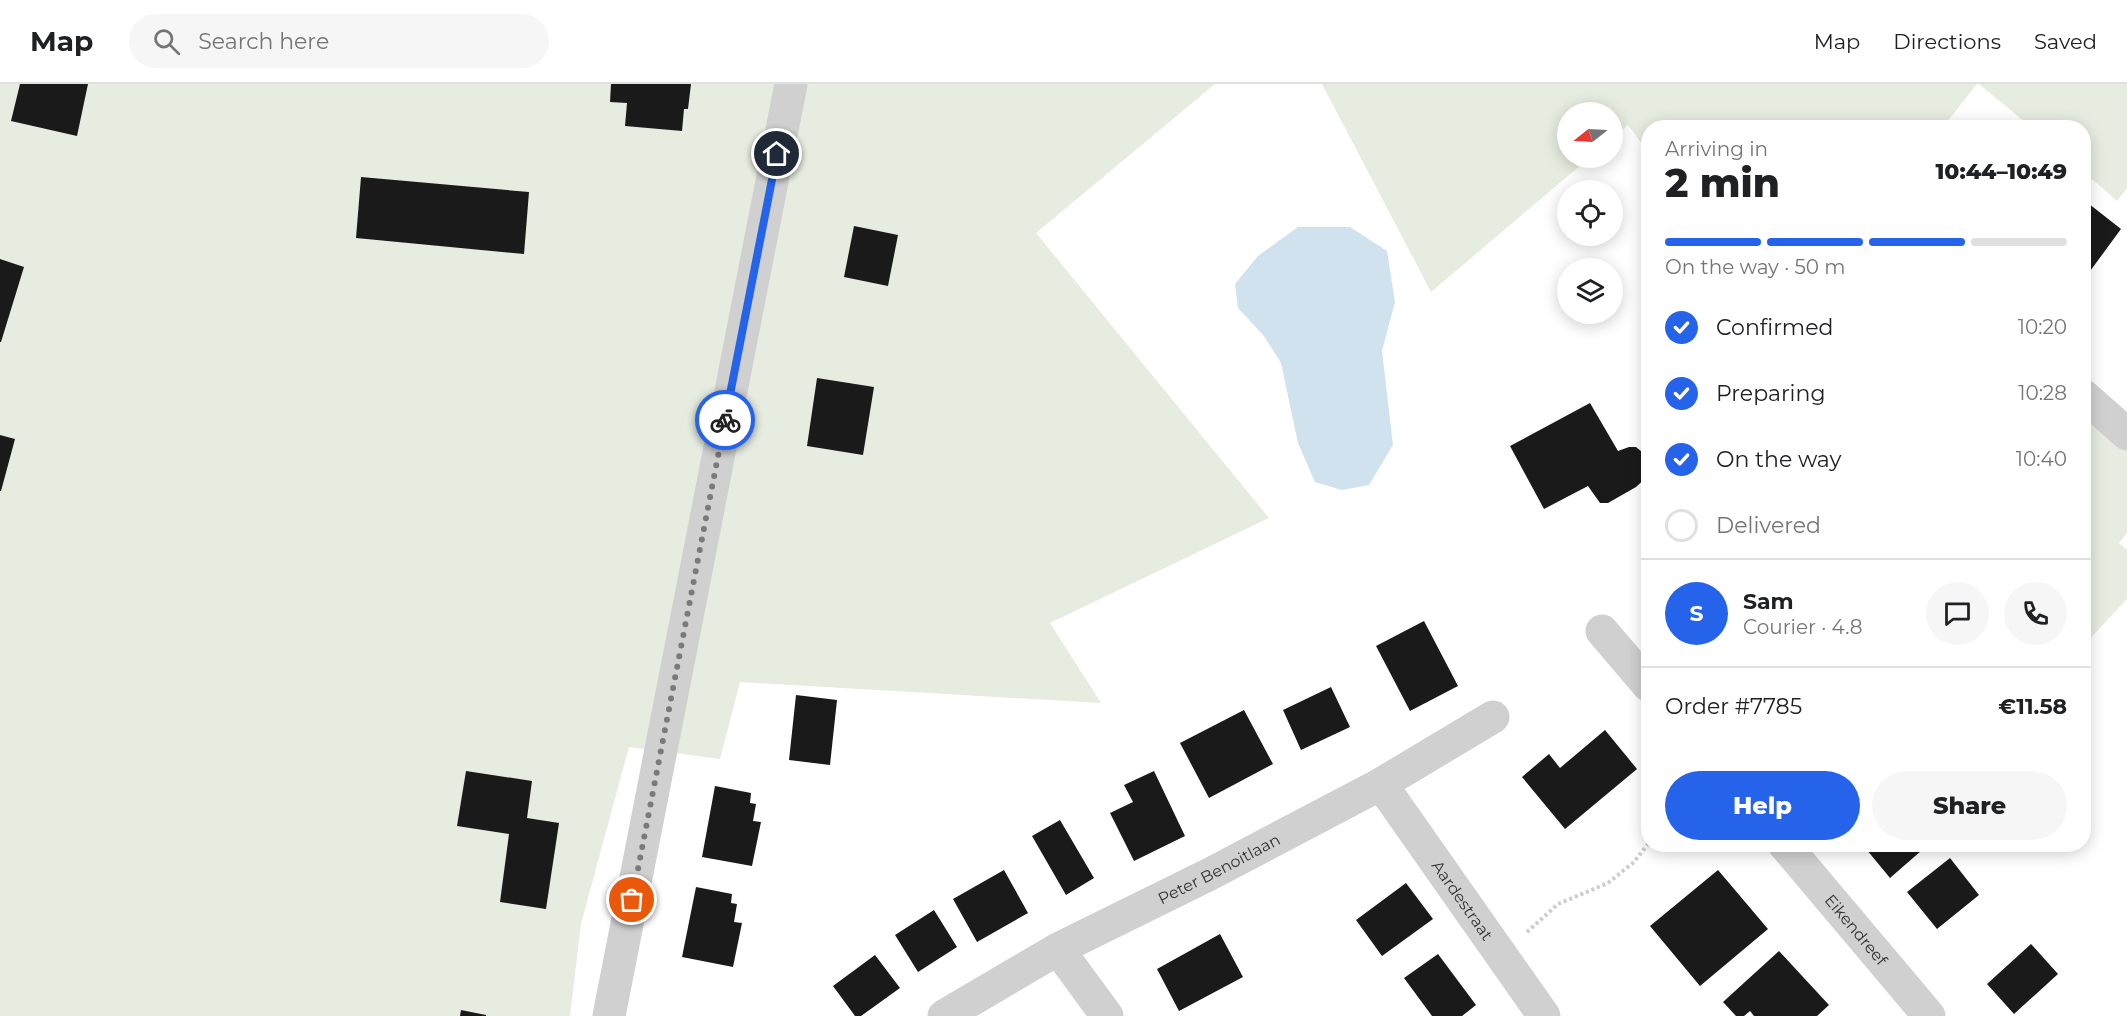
<!DOCTYPE html>
<meta charset="utf-8">
<style>
:root{--surface:#fff;--page:#f6f6f6;--text:#202124;--muted:#757577;--line:#e0e0e0;--accent:#2563eb}
body{margin:0;font-family:Montserrat,sans-serif;background:var(--page);color:var(--text);height:100vh;display:flex;flex-direction:column;font-size:22px;white-space:nowrap}
*{box-sizing:border-box;margin:0}
p{font-size:20px;color:var(--muted)}
.icon{flex:none;width:33px;height:33px;fill:none;stroke:currentColor;stroke-width:2;stroke-linecap:round;stroke-linejoin:round}
.map{position:relative;flex:1;overflow:hidden}
.details{position:absolute;left:1641px;top:36px;width:450px;height:732px;display:flex;flex-direction:column;background:var(--surface);border-radius:24px;box-shadow:0 3px 15px #0003}
.details>*{flex:none}
.needle{width:39px;rotate:252deg}
.tools{position:absolute;left:1557px;top:18px;display:grid;gap:12px}
.tools a{display:grid;place-items:center;width:66px;height:66px;border-radius:50%;background:var(--surface);box-shadow:0 3px 15px #0003;font-size:30px}
.pin{position:absolute;display:grid;place-items:center;width:51px;height:51px;color:#fff;margin:-26px;border:3px solid #fff;border-radius:50%;box-shadow:0 2px 6px #0007}
.courier{position:absolute;display:grid;place-items:center;width:60px;height:60px;margin:-30px;border:4px solid #2563eb;border-radius:50%;background:#fff;color:#222;box-shadow:0 2px 8px #0007}
.head em{font-style:normal;font-weight:800}
.head div{display:flex;flex-direction:column-reverse}
.head{display:flex;align-items:center;justify-content:space-between;height:102px;padding:0 24px}
h1{font-size:39px;font-weight:800;line-height:45px}
.bar{display:grid;grid-template-columns:repeat(4,1fr);gap:9px 6px;align-content:center;height:72px;padding:0 24px}
.bar i{height:8px;border-radius:4px;background:var(--line)}
.bar .selected{background:var(--accent)}
.bar p{grid-column:span 4}
.line{display:flex;align-items:center;gap:15px;padding:0 24px;border-top:2px solid var(--line)}
.line div{flex:1}
.round{display:grid;place-items:center;flex:none;width:63px;height:63px;border-radius:32px;background:var(--page)}
ol{padding:0 24px;list-style:none}
li{display:flex;align-items:center;gap:18px;height:66px}
li p{margin-inline-start:auto}
li .icon{padding:6px;border-radius:50%;background:var(--accent);color:#fff;stroke-width:4}
li:last-child{color:var(--muted)}
li i{width:33px;height:33px;border:3px solid var(--line);border-radius:50%}
.cta{display:flex;gap:12px;margin-top:auto;padding:12px 24px}
.cta a{flex:1;height:69px;border-radius:36px;background:var(--accent);color:#fff;font-size:24px;font-weight:800;line-height:69px;text-align:center}
.cta a+a{background:var(--page);color:var(--text)}
header{display:flex;align-items:center;gap:36px;box-sizing:border-box;height:84px;padding:0 30px;background:var(--surface);border-bottom:2px solid var(--line)}
header strong{font-size:28px}
nav{display:flex;gap:33px;margin-inline-start:auto;font-size:21px}
.search{width:420px;height:54px;background:var(--page);display:flex;align-items:center;gap:15px;box-sizing:border-box;padding:0 21px;border-radius:33px;color:var(--muted);font-size:22px}
.map>svg:first-child{display:block}
</style>
<header>
<strong>Map</strong>
<div class="search"><svg class="icon" aria-label="search" viewBox="0 0 24 24"><circle cx="10" cy="10" r="6"/><path d="M15 15l6 6"/></svg>Search here</div>
<nav><a>Map</a><a>Directions</a><a>Saved</a></nav>
</header>
<div class="map">
<svg width="2127" height="932" viewBox="0 0 2127 932">
<rect width="100%" height="100%" fill="#fff"/>
<path fill="#e6ecdf" d="M 0,0 L 1215,0 L 1036,149 L 1269,434 L 1050,539 L 1101,619 L 740,598 L 720,675 L 629,663 L 581,840 L 570,932 L 0,932 Z
M 1322,0 L 1977,0 L 1943,43 L 1648,44 L 1648,68 L 1628,41 L 1613,54 L 1612,28 L 1568,28 L 1568,74 L 1589,74 L 1431,208 Z
M 1979,0 L 2127,0 L 2127,104 L 2117,117 L 2084,88 L 2084,44 L 2031,43 Z
M 2084,326 L 2127,358 L 2127,449 L 2119,459 L 2127,466 L 2127,515 L 2084,561 Z"/>
<path fill="#cfe2ee" d="M 1298,143 L 1350,143 L 1387,167 L 1395,218 L 1382,267 L 1393,361 L 1369,401 L 1342,406 L 1315,398 L 1298,359 L 1281,279 L 1264,252 L 1238,224 L 1235,200 L 1258,172 Z"/>
<path fill="#1a1a1a" d="M 20,0 L 88,0 L 77,52 L 11,37 Z
M 611,0 L 691,0 L 688,25 L 684,25 L 682,47 L 625,42 L 627,19 L 610,18 Z
M 361,93 L 529,108 L 524,170 L 356,154 Z
M 2084,116 L 2121,145 L 2085,194 L 2084,193 Z
M 854,142 L 898,151 L 888,202 L 844,193 Z
M 0,175 L 24,183 L 1,258 L 0,258 Z
M 817,294 L 874,303 L 863,371 L 807,362 Z
M 1590,319 L 1618,367 L 1629,363 L 1636,363 L 1648,373 L 1648,392 L 1636,403 L 1608,419 L 1600,419 L 1588,402 L 1544,425 L 1510,362 Z
M 0,351 L 15,355 L 1,407 L 0,407 Z
M 1424,537 L 1458,602 L 1410,627 L 1376,562 Z
M 1331,603 L 1350,643 L 1301,666 L 1283,626 Z
M 796,611 L 837,616 L 830,681 L 789,676 Z
M 1244,626 L 1273,680 L 1209,714 L 1180,659 Z
M 1605,646 L 1637,685 L 1565,745 L 1522,693 L 1549,670 L 1560,684 Z
M 466,687 L 532,697 L 527,734 L 559,739 L 546,825 L 500,818 L 509,750 L 457,742 Z
M 1154,687 L 1185,752 L 1134,777 L 1110,729 L 1133,718 L 1124,701 Z
M 715,702 L 751,709 L 750,719 L 756,720 L 753,737 L 761,738 L 752,782 L 702,773 Z
M 1060,736 L 1094,794 L 1066,811 L 1032,752 Z
M 1862,760 L 1929,760 L 1890,794 Z
M 1950,774 L 1979,811 L 1937,845 L 1907,808 Z
M 1004,786 L 1028,829 L 977,858 L 953,815 Z
M 1718,786 L 1768,845 L 1700,902 L 1650,842 Z
M 1406,799 L 1433,835 L 1382,872 L 1356,836 Z
M 696,803 L 732,810 L 731,819 L 737,820 L 734,838 L 742,839 L 733,883 L 682,873 Z
M 934,826 L 957,863 L 918,888 L 895,851 Z
M 1220,850 L 1243,893 L 1179,927 L 1157,885 Z
M 2031,860 L 2058,890 L 2014,930 L 1987,900 Z
M 1779,867 L 1829,921 L 1817,932 L 1754,932 L 1750,927 L 1744,932 L 1736,932 L 1723,918 Z
M 1438,870 L 1476,921 L 1462,932 L 1432,932 L 1404,894 Z
M 875,871 L 900,904 L 861,932 L 855,932 L 833,902 Z
M 461,926 L 486,931 L 486,932 L 460,932 Z"/>
<g fill="none" stroke-linecap="round" stroke-linejoin="round">
<path stroke="#cdcdcd" stroke-width="4" stroke-dasharray="3 3" stroke-linecap="butt" d="M 1527,848 L 1558,820 L 1608,799 L 1634,778 L 1648,760"/>
<g stroke="#d0d0d0" stroke-width="33">
<path d="M 2084,312 L 2127,350"/>
<path d="M 1602,547 L 1648,601"/>
<path id="s1" d="M 1381,700 L 1544,932"/>
<path id="s2" d="M 1784,760 L 1929,932"/>
<path d="M 1058,865 L 1107,932"/>
<path d="M 609,932 L 791,0"/>
<path id="s3" d="M 944,932 L 1058,865 L 1210,790 L 1381,700 L 1493,633"/>
</g>
</g>
<g fill="none" stroke-linecap="round" stroke-linejoin="round">
<path stroke="#7a7a7a" stroke-width="6" stroke-dasharray="0 10.8" d="M 632,816 L 725,336"/>
<path stroke="#2563eb" stroke-width="8" d="M 725,336 L 777,70"/>
</g>
<g text-anchor="middle" dominant-baseline="central" stroke-width="6" stroke-linejoin="round" paint-order="stroke">
<g font-size="16" fill="#333" stroke="#fff">
<text stroke="none"><textPath href="#s3" startOffset="312">Peter Benoitlaan</textPath></text>
<text stroke="none"><textPath href="#s1" startOffset="142">Aardestraat</textPath></text>
<text stroke="none"><textPath href="#s2" startOffset="112">Eikendreef</textPath></text>
</g>
</g>
</svg>
<div class="tools">
<a><svg class="needle" viewBox="-14 -14 28 28"><path d="M0-13l5 13h-10z" fill="#e53935"/><path d="M0 13l5-13h-10z" fill="#757577"/></svg></a>
<a><svg class="icon" aria-label="locate" viewBox="0 0 24 24"><circle cx="12" cy="12" r="6"/><path d="M12 2v4M12 18v4M2 12h4M18 12h4"/></svg></a>
<a><svg class="icon" aria-label="layers" viewBox="0 0 24 24"><path d="M12 4l9 5-9 5-9-5zM3 14l9 5 9-5"/></svg></a>
</div>
<div class="pin" style="left:632px;top:816px;background:#ea580c"><svg class="icon" aria-label="bag" viewBox="0 0 24 24"><path d="M5 8h14l-1 12H6zM9 8a3 3 0 0 1 6 0"/></svg></div>
<div class="pin" style="left:777px;top:70px;background:#1f2937"><svg class="icon" aria-label="home" viewBox="0 0 24 24"><path d="M3 11l9-7 9 7M6 9v11h12V9"/></svg></div>
<div class="courier" style="left:725px;top:336px"><svg class="icon" aria-label="bike" viewBox="0 0 24 24"><circle cx="6" cy="16" r="4"/><circle cx="18" cy="16" r="4"/><path d="M6 16l4-8h5l3 8M10 8l3 8H6M13 5h3"/></svg></div>
<section class="details">
<div class="head"><div><h1>2 min</h1><p>Arriving in</p></div><em>10:44–10:49</em></div>
<div class="bar"><i class="selected"></i><i class="selected"></i><i class="selected"></i><i></i><p>On the way · 50 m</p></div>
<ol>
<li><svg class="icon" aria-label="check" viewBox="0 0 24 24"><path d="M5 12l5 5 9-10"/></svg>Confirmed<p>10:20</p></li>
<li><svg class="icon" aria-label="check" viewBox="0 0 24 24"><path d="M5 12l5 5 9-10"/></svg>Preparing<p>10:28</p></li>
<li><svg class="icon" aria-label="check" viewBox="0 0 24 24"><path d="M5 12l5 5 9-10"/></svg>On the way<p>10:40</p></li>
<li><i></i>Delivered</li>
</ol>
<div class="line" style="height:108px"><b class="round" style="background:var(--accent);color:#fff">S</b><div><b>Sam</b><p>Courier · 4.8</p></div><a class="round"><svg class="icon" aria-label="chat" viewBox="0 0 24 24"><path d="M4 5h16v11H9l-5 4z"/></svg></a><a class="round"><svg class="icon" aria-label="phone" viewBox="0 0 24 24"><path d="M5 4h4l2 5-3 2q2 4 5 5l2-3 5 2v4C11 20 4 13 5 4z"/></svg></a></div>
<div class="line" style="height:78px"><div>Order #7785</div><b>€11.58</b></div>
<div class="cta"><a>Help</a><a>Share</a></div>
</section>
</div>
